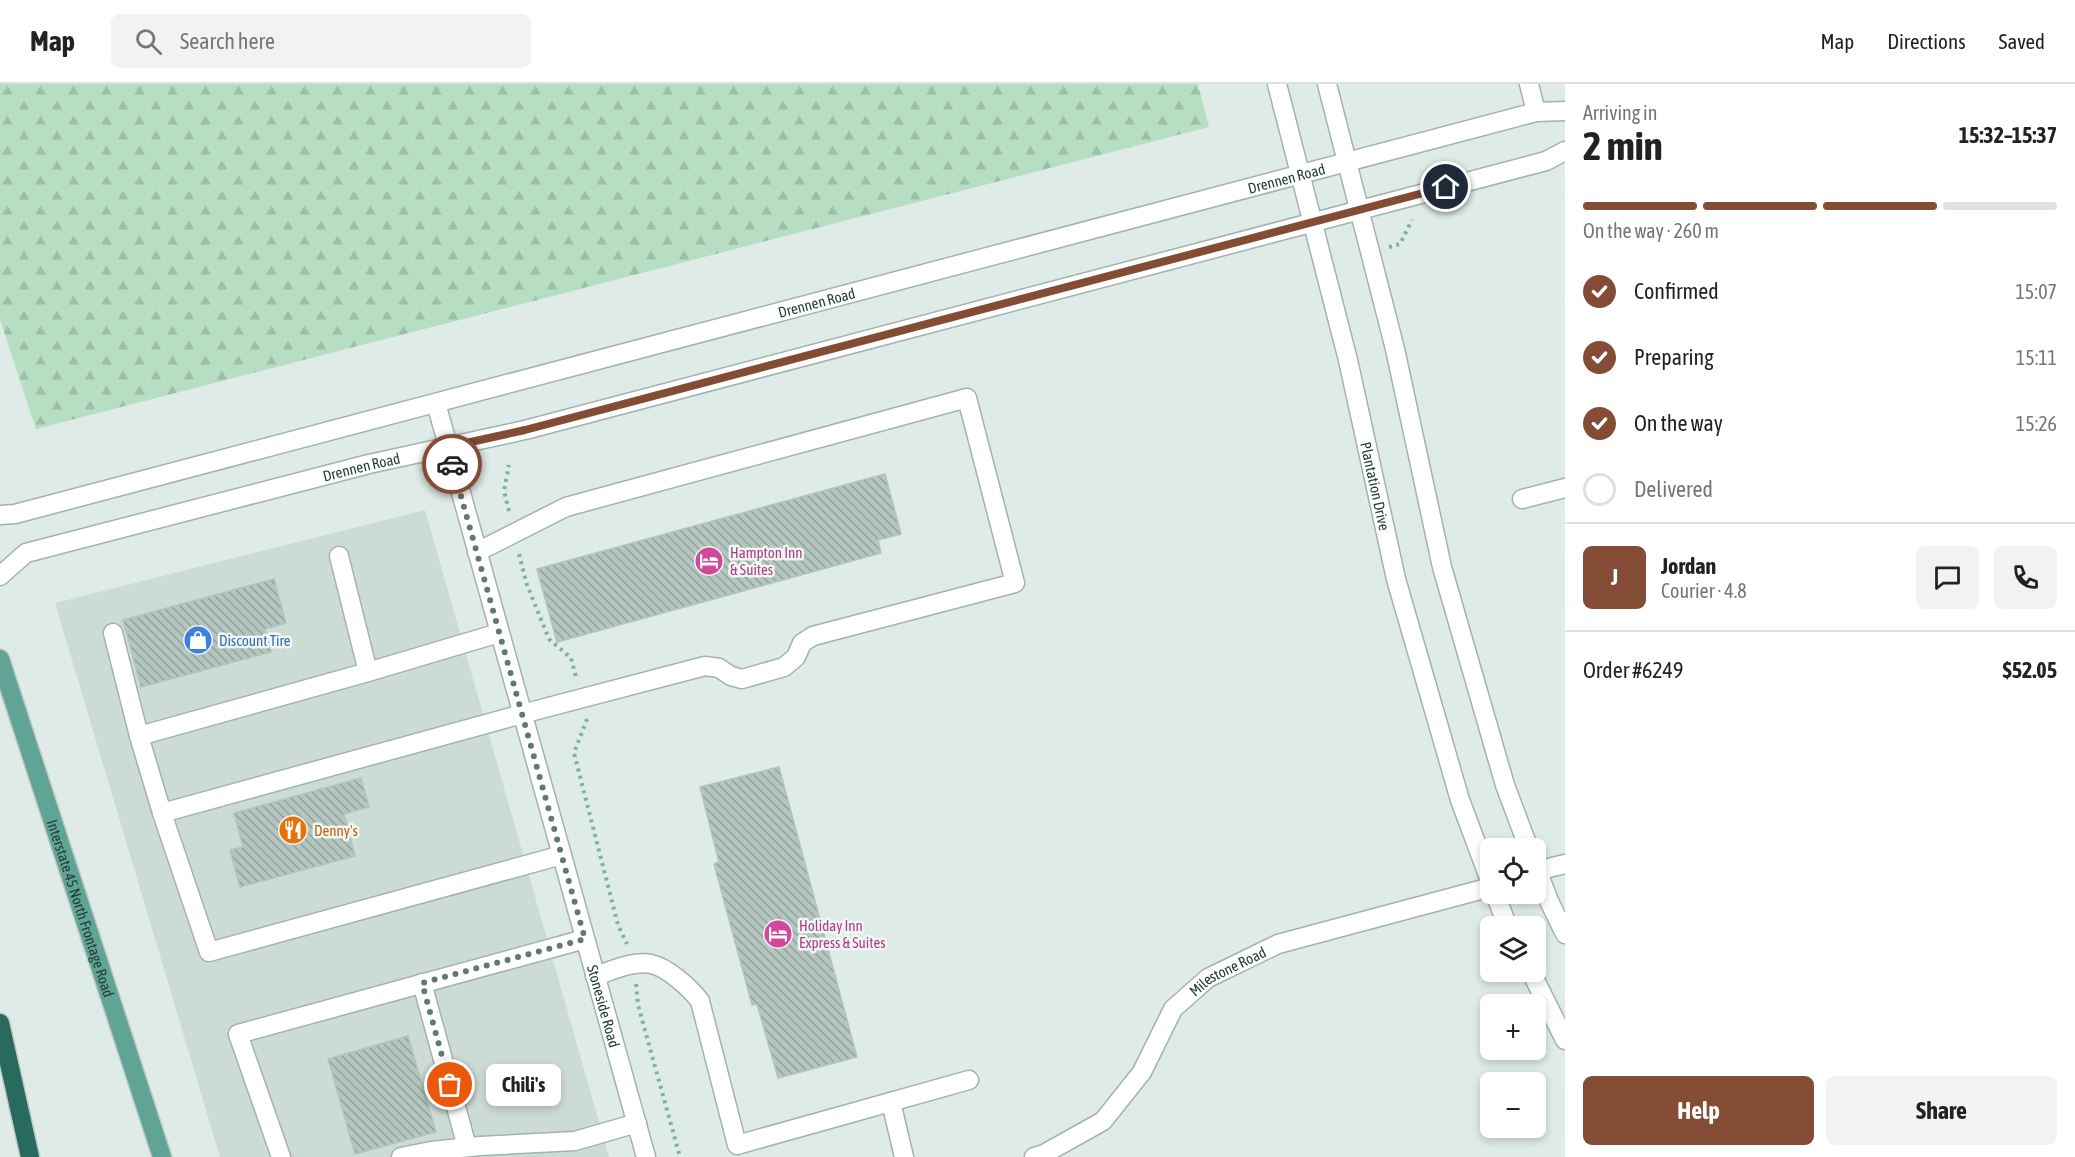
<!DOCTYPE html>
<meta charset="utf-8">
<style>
:root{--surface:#fff;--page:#f2f2f2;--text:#222;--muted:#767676;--line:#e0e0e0;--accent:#844b35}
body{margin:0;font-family:"Asap Condensed",sans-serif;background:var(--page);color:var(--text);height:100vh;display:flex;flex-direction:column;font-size:22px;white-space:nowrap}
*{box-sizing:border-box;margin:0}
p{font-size:20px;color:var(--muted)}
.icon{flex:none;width:33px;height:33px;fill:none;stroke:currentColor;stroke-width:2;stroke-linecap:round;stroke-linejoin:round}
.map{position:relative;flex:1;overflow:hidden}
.panel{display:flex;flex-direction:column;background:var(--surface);width:510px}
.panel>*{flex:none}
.fabs{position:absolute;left:1480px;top:754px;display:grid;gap:12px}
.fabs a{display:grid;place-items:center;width:66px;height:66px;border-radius:9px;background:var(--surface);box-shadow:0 3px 9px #0003;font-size:30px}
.pin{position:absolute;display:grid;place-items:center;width:51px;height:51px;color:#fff;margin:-26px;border:3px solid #fff;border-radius:50%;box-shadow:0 2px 6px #0007}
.courier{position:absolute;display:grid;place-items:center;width:60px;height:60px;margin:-30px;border:4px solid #844b35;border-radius:50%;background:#fff;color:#222;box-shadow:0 2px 8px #0007}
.bubble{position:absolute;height:42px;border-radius:9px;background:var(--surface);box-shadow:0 3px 9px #0003;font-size:20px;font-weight:700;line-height:42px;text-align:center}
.head em{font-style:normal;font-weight:700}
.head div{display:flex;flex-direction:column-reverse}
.head{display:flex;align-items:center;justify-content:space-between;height:102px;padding:0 18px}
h1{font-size:39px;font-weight:700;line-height:45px}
.bar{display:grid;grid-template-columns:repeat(4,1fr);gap:9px 6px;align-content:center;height:72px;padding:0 18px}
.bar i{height:8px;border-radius:4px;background:var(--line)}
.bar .active{background:var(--accent)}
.bar p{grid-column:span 4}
.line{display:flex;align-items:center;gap:15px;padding:0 18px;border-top:2px solid var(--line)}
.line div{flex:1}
.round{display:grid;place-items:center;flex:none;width:63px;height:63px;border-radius:9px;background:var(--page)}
ol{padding:0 18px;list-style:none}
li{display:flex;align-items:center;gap:18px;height:66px}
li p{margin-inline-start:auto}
li .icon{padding:6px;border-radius:50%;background:var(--accent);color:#fff;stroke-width:4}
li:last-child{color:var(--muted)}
li i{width:33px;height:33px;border:3px solid var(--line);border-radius:50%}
.primary-button{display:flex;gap:12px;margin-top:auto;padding:12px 18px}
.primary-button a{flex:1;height:69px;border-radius:9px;background:var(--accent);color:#fff;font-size:24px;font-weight:700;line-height:69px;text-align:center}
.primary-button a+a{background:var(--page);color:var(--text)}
header{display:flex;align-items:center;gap:36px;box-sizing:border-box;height:84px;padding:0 30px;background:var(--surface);border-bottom:2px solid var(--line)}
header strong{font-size:28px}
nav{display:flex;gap:33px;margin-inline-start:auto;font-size:21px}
.search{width:420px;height:54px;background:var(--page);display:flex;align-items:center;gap:15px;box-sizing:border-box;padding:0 21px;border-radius:9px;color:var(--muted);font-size:22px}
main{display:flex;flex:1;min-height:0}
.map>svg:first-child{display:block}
</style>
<header>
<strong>Map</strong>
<div class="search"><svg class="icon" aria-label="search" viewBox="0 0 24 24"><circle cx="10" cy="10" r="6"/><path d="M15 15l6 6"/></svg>Search here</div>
<nav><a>Map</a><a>Directions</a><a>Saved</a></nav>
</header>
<main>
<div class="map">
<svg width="1565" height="1073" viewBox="0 0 1565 1073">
<defs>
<pattern id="forest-firs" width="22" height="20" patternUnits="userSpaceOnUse" patternTransform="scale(1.5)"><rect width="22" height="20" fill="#b6dec2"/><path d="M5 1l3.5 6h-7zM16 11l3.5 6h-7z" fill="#9cbfa7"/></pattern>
<pattern id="building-back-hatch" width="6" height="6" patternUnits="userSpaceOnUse" patternTransform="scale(1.5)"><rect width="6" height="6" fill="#b4c6bf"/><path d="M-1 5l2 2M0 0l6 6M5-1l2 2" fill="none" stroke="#92a29c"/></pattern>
</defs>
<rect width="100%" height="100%" fill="#dfebe6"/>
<path fill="#cddbd5" d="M 425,426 L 609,1073 L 220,1073 L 55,519 Z"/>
<path fill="url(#forest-firs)" d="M 0,0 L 1198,0 L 1209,43 L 36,345 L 0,236 Z"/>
<path fill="url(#building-back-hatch)" stroke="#b1c5bd" stroke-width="1.5" d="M 885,390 L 901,450 L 878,456 L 881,469 L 557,558 L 537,485 Z
M 274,495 L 286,539 L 265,545 L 271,568 L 141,603 L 123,536 Z
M 779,683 L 857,973 L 778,994 L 757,920 L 752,921 L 714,780 L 719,778 L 700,703 Z
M 361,694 L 369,723 L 344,730 L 355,772 L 240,803 L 230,766 L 243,763 L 234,729 Z
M 408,952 L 436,1048 L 355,1070 L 328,975 Z"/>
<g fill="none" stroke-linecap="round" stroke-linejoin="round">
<g stroke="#a2b3ad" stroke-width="21">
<g id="minor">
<path id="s1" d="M 1277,0 L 1348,276 L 1396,495 L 1460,716 L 1491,799"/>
<path d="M 1327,0 L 1395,265 L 1442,483 L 1505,701 L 1529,765"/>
<path d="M 1529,0 L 1536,28"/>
<path id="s2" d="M 436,319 L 646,1073"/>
<path d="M 1522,415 L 1565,404"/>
<path id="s3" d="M 0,431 L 15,430 L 1536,28 L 1565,27"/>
<path id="s4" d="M 0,492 L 26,469 L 369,380 L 525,346 L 1546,77 L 1565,67"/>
<path d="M 113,549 L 139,652 L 162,729 L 209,868 L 562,771"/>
<path d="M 368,588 L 499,549"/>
<path d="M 139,652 L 368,588 L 339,472"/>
<path d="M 162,729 L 522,630 L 705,582 L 719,584 L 731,592 L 742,595 L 784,583 L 796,573 L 802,559 L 813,552 L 1015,499 L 967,314 L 566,423 L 477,468"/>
<path d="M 1536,783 L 1549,817 L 1565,850"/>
<path d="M 1536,787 L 1565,780"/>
<path d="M 1495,810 L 1508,843"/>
<path d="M 1531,888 L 1565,956"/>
<path d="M 595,892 C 611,887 634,876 651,880 C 667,883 690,904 700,917 L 737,1061 L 969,996"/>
<path d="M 422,899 L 467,1063"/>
<path d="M 891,1018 L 904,1073"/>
<path d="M 281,1073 L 238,950 L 585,855"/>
<path d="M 401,1073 L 431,1067 L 480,1062 L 575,1057 L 637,1039"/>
<path id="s5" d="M 1034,1073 L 1044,1070 L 1103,1037 L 1142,988 L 1173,925 L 1208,894 L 1278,860 L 1491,803"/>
</g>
</g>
<g stroke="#c0c8c6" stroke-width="21">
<g id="major">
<path id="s6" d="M 0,575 L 162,1073"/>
</g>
</g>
<g stroke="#c0c8c6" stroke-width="21">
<path id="highway" d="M 0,939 L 30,1073"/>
</g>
<path stroke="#7db1a3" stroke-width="4" stroke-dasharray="3 4.5" stroke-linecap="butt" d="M 1389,163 L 1400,160 L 1412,136
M 509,427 L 504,407 L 509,381
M 519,470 L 527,501 L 549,555 L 571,574 L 576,593
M 587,635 L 574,669 L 618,841 L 627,860
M 636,900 L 638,921 L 680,1073"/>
<use href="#minor" stroke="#fff" stroke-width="18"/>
<use href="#major" stroke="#60a495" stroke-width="18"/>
<use href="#highway" stroke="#296a5f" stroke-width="18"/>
</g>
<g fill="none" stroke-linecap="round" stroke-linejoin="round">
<path stroke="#627973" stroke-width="6" stroke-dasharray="0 10.8" d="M 450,1001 L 422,899 L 585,855 L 452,380"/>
<path stroke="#844b35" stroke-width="8" d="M 452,380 L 448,363 L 525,346 L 1446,103"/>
</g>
<defs>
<g id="hotel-disc" transform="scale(1.5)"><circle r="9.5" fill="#d1479c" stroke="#eff8f4"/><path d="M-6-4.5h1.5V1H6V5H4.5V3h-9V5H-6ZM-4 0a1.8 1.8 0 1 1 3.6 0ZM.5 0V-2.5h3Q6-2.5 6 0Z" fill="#fff"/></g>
<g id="shop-disc" transform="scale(1.5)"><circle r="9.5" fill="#3f7fe0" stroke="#eff8f4"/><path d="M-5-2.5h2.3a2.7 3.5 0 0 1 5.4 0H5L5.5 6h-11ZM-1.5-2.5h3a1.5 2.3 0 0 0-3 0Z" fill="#fff"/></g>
<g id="restaurant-disc" transform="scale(1.5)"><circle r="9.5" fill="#e8710a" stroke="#eff8f4"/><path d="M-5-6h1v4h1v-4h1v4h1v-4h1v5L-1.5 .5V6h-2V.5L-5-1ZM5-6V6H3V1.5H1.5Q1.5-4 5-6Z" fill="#fff"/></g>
</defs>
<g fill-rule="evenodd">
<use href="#hotel-disc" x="709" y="477"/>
<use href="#shop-disc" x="198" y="556"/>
<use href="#restaurant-disc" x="293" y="746"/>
<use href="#hotel-disc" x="778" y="850"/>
</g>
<g text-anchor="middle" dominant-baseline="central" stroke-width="5" stroke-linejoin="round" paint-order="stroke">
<g font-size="15" fill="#1f3c35" stroke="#eff8f4">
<text stroke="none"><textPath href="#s3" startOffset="1330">Drennen Road</textPath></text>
<text stroke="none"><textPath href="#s3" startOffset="844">Drennen Road</textPath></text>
<text stroke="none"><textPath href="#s4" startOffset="381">Drennen Road</textPath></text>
<text stroke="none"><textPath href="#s1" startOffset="414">Plantation Drive</textPath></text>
<text stroke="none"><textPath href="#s6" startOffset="262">Interstate 45 North Frontage Road</textPath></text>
<text stroke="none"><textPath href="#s5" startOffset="278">Milestone Road</textPath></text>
<text stroke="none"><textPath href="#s2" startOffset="626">Stoneside Road</textPath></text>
</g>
<g font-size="15" fill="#b23c85" stroke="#eff8f4" text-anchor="start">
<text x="730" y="468">Hampton Inn<tspan x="730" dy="17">&amp; Suites</tspan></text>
<text x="799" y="841">Holiday Inn<tspan x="799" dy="17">Express &amp; Suites</tspan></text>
</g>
<g font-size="15" fill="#366cbe" stroke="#eff8f4" text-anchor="start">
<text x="219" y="556">Discount Tire</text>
</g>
<g font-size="15" fill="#c56008" stroke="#eff8f4" text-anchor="start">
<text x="314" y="746">Denny's</text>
</g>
</g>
</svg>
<div class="fabs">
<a><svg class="icon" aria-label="locate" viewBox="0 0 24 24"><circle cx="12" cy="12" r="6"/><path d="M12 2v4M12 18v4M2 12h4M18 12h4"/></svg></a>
<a><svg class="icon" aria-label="layers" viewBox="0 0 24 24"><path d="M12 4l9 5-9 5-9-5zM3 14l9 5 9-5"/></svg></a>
<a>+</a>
<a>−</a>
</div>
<div class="pin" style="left:450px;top:1001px;background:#ea580c"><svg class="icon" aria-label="bag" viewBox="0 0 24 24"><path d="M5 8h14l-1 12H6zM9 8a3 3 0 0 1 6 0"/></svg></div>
<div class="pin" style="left:1446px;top:103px;background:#1f2937"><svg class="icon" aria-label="home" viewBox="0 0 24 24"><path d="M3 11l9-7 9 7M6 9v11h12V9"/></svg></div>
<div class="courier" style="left:452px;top:380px"><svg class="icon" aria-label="car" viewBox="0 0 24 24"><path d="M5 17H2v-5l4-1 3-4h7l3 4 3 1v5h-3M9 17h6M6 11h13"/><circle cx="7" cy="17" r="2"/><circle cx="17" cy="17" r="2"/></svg></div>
<div class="bubble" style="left:486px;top:980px;width:75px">Chili's</div>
</div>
<section class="panel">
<div class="head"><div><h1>2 min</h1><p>Arriving in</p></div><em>15:32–15:37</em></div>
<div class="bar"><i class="active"></i><i class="active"></i><i class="active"></i><i></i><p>On the way · 260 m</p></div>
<ol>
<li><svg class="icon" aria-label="check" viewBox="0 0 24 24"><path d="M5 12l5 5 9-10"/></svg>Confirmed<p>15:07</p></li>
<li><svg class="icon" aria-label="check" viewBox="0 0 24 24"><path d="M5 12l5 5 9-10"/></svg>Preparing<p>15:11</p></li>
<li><svg class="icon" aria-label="check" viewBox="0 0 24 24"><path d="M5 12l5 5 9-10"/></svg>On the way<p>15:26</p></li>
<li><i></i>Delivered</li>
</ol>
<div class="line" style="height:108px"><b class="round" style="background:var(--accent);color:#fff">J</b><div><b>Jordan</b><p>Courier · 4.8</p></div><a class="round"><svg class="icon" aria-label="chat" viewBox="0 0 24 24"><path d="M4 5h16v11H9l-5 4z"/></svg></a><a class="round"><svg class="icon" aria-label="phone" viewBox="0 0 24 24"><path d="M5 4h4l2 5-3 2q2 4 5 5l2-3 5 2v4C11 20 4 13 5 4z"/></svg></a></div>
<div class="line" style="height:78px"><div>Order #6249</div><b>$52.05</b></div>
<div class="primary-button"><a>Help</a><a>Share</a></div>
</section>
</main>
